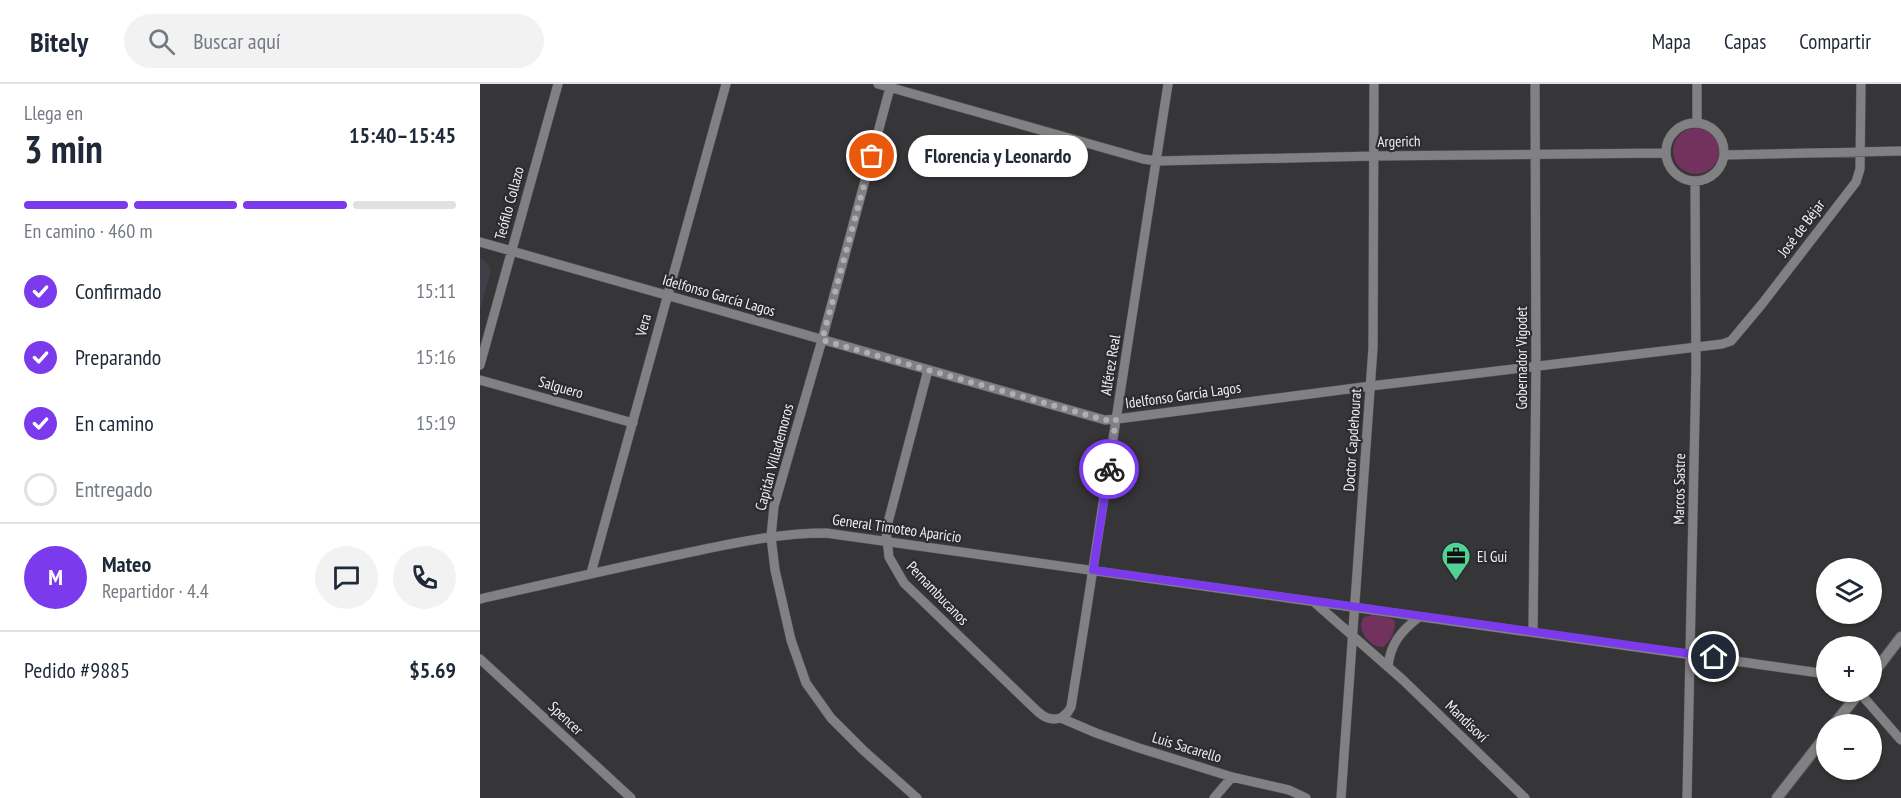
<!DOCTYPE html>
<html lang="es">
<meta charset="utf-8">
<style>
:root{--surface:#fff;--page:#f2f2f3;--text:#1f2937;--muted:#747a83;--line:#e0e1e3;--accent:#7c3aed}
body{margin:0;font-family:"PT Sans Narrow",sans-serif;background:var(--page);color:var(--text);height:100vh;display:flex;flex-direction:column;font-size:22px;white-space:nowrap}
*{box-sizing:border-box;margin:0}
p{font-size:20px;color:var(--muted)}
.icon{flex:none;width:33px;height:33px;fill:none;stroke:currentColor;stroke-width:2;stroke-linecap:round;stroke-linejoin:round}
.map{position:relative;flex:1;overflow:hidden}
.drawer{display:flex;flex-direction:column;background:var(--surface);width:480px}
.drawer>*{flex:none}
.controls{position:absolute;left:1336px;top:474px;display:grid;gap:12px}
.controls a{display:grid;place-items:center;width:66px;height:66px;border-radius:50%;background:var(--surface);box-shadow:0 2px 4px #0004;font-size:30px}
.pin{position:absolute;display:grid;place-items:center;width:51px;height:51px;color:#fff;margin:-26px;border:3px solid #fff;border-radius:50%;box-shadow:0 2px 6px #0007}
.courier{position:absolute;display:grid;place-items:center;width:60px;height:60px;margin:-30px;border:4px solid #7c3aed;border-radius:50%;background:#fff;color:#222;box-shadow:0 2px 8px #0007}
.bubble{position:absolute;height:42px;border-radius:21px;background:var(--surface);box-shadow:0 2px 4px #0004;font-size:20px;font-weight:800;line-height:42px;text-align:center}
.overview em{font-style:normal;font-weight:800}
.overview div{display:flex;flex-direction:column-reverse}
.overview{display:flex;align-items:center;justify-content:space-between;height:102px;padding:0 24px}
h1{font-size:39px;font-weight:800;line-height:45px}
.bar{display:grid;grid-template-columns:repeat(4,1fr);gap:9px 6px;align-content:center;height:72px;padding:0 24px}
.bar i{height:8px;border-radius:4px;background:var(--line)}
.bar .active{background:var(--accent)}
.bar p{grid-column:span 4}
.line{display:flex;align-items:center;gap:15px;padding:0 24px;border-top:2px solid var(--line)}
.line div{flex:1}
.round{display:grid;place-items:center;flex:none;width:63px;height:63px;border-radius:32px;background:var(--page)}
ol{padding:0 24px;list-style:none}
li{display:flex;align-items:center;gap:18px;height:66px}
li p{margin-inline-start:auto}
li .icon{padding:6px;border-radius:50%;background:var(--accent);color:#fff;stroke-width:4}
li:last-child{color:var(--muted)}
li i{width:33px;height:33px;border:3px solid var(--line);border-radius:50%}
header{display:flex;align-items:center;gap:36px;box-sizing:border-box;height:84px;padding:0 30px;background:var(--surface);border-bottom:2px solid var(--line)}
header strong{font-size:28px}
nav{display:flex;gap:33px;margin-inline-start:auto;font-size:21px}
.search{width:420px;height:54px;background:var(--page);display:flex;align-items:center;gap:15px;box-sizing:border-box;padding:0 21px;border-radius:33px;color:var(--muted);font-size:22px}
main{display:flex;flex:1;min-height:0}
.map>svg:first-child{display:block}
</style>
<header>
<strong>Bitely</strong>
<div class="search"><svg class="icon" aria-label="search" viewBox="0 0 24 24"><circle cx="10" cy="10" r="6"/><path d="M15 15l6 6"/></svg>Buscar aquí</div>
<nav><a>Mapa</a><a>Capas</a><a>Compartir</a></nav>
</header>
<main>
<section class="drawer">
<div class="overview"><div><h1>3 min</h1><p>Llega en</p></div><em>15:40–15:45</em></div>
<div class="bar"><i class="active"></i><i class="active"></i><i class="active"></i><i></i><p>En camino · 460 m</p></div>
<ol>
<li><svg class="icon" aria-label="check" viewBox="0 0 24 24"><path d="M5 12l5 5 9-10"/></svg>Confirmado<p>15:11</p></li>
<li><svg class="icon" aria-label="check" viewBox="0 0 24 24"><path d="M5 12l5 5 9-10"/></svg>Preparando<p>15:16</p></li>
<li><svg class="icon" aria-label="check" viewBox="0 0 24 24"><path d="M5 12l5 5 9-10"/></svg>En camino<p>15:19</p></li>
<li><i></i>Entregado</li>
</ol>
<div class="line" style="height:108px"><b class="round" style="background:var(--accent);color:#fff">M</b><div><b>Mateo</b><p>Repartidor · 4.4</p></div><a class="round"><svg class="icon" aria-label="chat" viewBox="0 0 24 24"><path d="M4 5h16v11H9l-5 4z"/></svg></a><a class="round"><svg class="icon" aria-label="phone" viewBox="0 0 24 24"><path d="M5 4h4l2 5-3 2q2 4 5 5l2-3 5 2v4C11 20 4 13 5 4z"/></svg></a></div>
<div class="line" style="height:78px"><div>Pedido #9885</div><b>$5.69</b></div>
</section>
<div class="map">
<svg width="1421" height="714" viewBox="0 0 1421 714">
<rect width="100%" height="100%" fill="#363638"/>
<path fill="#403f47" d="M 0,175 L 6,177 L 11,186 L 0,226 Z"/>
<path fill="#73325d" d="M1193 67a23 23 0 1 1 46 0a23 23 0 1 1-46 0Z
M 893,531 L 910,534 L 915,537 C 916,546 910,558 903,563 C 890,564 875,545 884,533 Z"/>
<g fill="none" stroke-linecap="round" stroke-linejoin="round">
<g stroke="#545456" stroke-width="10">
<path id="minor" d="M 398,0 L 663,75 L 677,77 L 894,72 L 1186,69
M 411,0 L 342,256 L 294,422 L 291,453 L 295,486 L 311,556 L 326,599 L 351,634 L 383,666 L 437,714
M 1217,39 L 1217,0
M1186 68a29 29 0 1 1 58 0a29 29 0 1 1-58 0Z
M 1244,71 L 1421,67
M 0,158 L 625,336 L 637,335 L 891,302 L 1242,260 L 1251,257 L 1282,220 L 1376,98 L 1380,85 L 1381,0
M 0,281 L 78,0
M 448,286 L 406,446 L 409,473 L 424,499 L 555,625 C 563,633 570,637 581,634
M 0,296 L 153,339
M 111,489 L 246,0
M 0,515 C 66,500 131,485 197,471 C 246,461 295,449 346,449 L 1347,590
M 834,518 L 923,596 L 1045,714
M 1053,547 L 1056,283 L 1055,0
M 0,575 L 151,714
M 908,583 C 910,560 921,547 939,533
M 1379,608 L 1421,656
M 581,634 L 588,628 L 591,623 L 605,536 L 688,0
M 581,634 L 616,649 L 659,664 L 752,693 L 809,706 L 826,714
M 734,714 L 752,693
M 861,714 L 893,264 L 894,0
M 1207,714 L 1216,284 L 1215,97"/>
</g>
<g stroke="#545456" stroke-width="12">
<path id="tertiary" d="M 1392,591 L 1421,553
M 1354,640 L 1380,608
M 1297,714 L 1347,650"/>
</g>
<use href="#minor" stroke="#818184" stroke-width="9"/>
<use href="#tertiary" stroke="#818184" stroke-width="10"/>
</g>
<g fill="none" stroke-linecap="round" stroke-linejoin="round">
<path stroke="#afafb1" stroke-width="6" stroke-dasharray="0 10.8" d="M 392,72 L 342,256 L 625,336 L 636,335 L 629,385"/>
<path stroke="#7c3aed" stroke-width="8" d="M 629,385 L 613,486 L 1234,573"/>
</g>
<defs>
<g id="office-pin" transform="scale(1.5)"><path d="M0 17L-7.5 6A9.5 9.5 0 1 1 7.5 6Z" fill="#51d397" stroke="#2c2c2e"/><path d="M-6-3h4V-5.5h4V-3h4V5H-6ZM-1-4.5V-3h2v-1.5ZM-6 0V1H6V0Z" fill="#111"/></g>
</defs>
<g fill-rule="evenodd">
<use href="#office-pin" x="976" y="472"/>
</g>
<g text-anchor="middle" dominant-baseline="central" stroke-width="4.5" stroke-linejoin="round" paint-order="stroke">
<g font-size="15" fill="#f0f0f2" stroke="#2c2c2e">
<text transform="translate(919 57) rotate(-1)">Argerich</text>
<text transform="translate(29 119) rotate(-75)">Teófilo Collazo</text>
<text transform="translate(1321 144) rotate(-53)">José de Béjar</text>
<text transform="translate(239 211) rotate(16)">Idelfonso García Lagos</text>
<text transform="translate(163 241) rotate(-75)">Vera</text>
<text transform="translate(1041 274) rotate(-90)">Gobernador Vigodet</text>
<text transform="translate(630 281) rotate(-81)">Alférez Real</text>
<text transform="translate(81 303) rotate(16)">Salguero</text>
<text transform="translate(703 311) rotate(-8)">Idelfonso García Lagos</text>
<text transform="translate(872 356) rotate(-86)">Doctor Capdehourat</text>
<text transform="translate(294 373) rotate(-75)">Capitán Villademoros</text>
<text transform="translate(1199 405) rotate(-89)">Marcos Sastre</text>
<text transform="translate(417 444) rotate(8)">General Timoteo Aparicio</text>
<text transform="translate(458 509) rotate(46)">Pernambucanos</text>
<text transform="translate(86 634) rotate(43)">Spencer</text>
<text transform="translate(987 637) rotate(44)">Mandisoví</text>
<text transform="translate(707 663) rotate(17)">Luis Sacarello</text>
</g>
<g font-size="15" fill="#f0f0f2" stroke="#2c2c2e" text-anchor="start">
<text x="997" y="472">El Gui</text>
</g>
</g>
</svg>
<div class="controls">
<a><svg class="icon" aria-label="layers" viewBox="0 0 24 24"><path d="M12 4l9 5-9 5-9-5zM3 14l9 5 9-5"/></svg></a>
<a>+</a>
<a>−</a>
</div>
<div class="pin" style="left:392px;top:72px;background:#ea580c"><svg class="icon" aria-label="bag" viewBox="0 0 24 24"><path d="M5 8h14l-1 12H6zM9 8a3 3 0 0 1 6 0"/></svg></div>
<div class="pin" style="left:1234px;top:573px;background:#1f2937"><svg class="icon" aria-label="home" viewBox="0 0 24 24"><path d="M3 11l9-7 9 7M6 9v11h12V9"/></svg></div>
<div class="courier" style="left:629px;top:385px"><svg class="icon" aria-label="bike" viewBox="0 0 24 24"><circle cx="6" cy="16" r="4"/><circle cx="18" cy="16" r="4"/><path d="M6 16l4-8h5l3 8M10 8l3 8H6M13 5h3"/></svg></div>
<div class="bubble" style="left:428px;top:51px;width:180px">Florencia y Leonardo</div>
</div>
</main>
